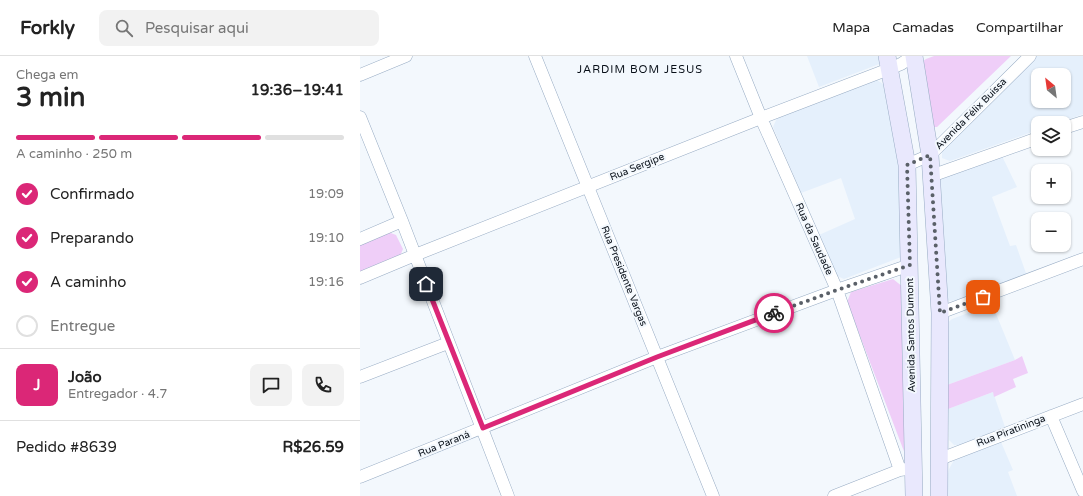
<!DOCTYPE html>
<html lang="pt">
<meta charset="utf-8">
<style>
:root{--surface:#fff;--page:#f2f2f2;--text:#222;--muted:#767676;--line:#e0e0e0;--accent:#db2777}
body{margin:0;font-family:"Varela Round",sans-serif;background:var(--page);color:var(--text);height:100vh;display:flex;flex-direction:column;font-size:15px;white-space:nowrap}
*{box-sizing:border-box;margin:0}
p{font-size:13px;color:var(--muted)}
.icon{flex:none;width:22px;height:22px;fill:none;stroke:currentColor;stroke-width:2;stroke-linecap:round;stroke-linejoin:round}
.map{position:relative;flex:1;overflow:hidden}
.sheet{display:flex;flex-direction:column;background:var(--surface);width:360px}
.sheet>*{flex:none}
.needle{width:26px;rotate:331deg}
.buttons{position:absolute;left:671px;top:12px;display:grid;gap:8px}
.buttons a{display:grid;place-items:center;width:40px;height:40px;border-radius:8px;background:var(--surface);box-shadow:0 1px 3px #0004;font-size:20px}
.pin{position:absolute;display:grid;place-items:center;width:34px;height:34px;color:#fff;margin:-17px;border-radius:8px;box-shadow:0 2px 6px #0006}
.courier{position:absolute;display:grid;place-items:center;width:40px;height:40px;margin:-20px;border:3px solid #db2777;border-radius:50%;background:#fff;color:#222;box-shadow:0 1px 5px #0007}
.head em{font-style:normal;font-weight:700}
.head div{display:flex;flex-direction:column-reverse}
.head{display:flex;align-items:center;justify-content:space-between;height:68px;padding:0 16px}
h1{font-size:26px;font-weight:700;line-height:30px}
.bar{display:grid;grid-template-columns:repeat(4,1fr);gap:6px 4px;align-content:center;height:48px;padding:0 16px}
.bar i{height:5px;border-radius:3px;background:var(--line)}
.bar .current{background:var(--accent)}
.bar p{grid-column:span 4}
.line{display:flex;align-items:center;gap:10px;padding:0 16px;border-top:1px solid var(--line)}
.line div{flex:1}
.round{display:grid;place-items:center;flex:none;width:42px;height:42px;border-radius:8px;background:var(--page)}
ol{padding:0 16px;list-style:none}
li{display:flex;align-items:center;gap:12px;height:44px}
li p{margin-inline-start:auto}
li .icon{padding:4px;border-radius:50%;background:var(--accent);color:#fff;stroke-width:4}
li:last-child{color:var(--muted)}
li i{width:22px;height:22px;border:2px solid var(--line);border-radius:50%}
header{display:flex;align-items:center;gap:24px;box-sizing:border-box;height:56px;padding:0 20px;background:var(--surface);border-bottom:1px solid var(--line)}
header strong{font-size:19px}
nav{display:flex;gap:22px;margin-inline-start:auto;font-size:14px}
.search{width:280px;height:36px;background:var(--page);display:flex;align-items:center;gap:10px;box-sizing:border-box;padding:0 14px;border-radius:8px;color:var(--muted);font-size:15px}
main{display:flex;flex:1;min-height:0}
.map>svg:first-child{display:block}
</style>
<header>
<strong>Forkly</strong>
<div class="search"><svg class="icon" aria-label="search" viewBox="0 0 24 24"><circle cx="10" cy="10" r="6"/><path d="M15 15l6 6"/></svg>Pesquisar aqui</div>
<nav><a>Mapa</a><a>Camadas</a><a>Compartilhar</a></nav>
</header>
<main>
<section class="sheet">
<div class="head"><div><h1>3 min</h1><p>Chega em</p></div><em>19:36–19:41</em></div>
<div class="bar"><i class="current"></i><i class="current"></i><i class="current"></i><i></i><p>A caminho · 250 m</p></div>
<ol>
<li><svg class="icon" aria-label="check" viewBox="0 0 24 24"><path d="M5 12l5 5 9-10"/></svg>Confirmado<p>19:09</p></li>
<li><svg class="icon" aria-label="check" viewBox="0 0 24 24"><path d="M5 12l5 5 9-10"/></svg>Preparando<p>19:10</p></li>
<li><svg class="icon" aria-label="check" viewBox="0 0 24 24"><path d="M5 12l5 5 9-10"/></svg>A caminho<p>19:16</p></li>
<li><i></i>Entregue</li>
</ol>
<div class="line" style="height:72px"><b class="round" style="background:var(--accent);color:#fff">J</b><div><b>João</b><p>Entregador · 4.7</p></div><a class="round"><svg class="icon" aria-label="chat" viewBox="0 0 24 24"><path d="M4 5h16v11H9l-5 4z"/></svg></a><a class="round"><svg class="icon" aria-label="phone" viewBox="0 0 24 24"><path d="M5 4h4l2 5-3 2q2 4 5 5l2-3 5 2v4C11 20 4 13 5 4z"/></svg></a></div>
<div class="line" style="height:52px"><div>Pedido #8639</div><b>R$26.59</b></div>
</section>
<div class="map">
<svg width="723" height="440" viewBox="0 0 723 440">
<rect width="100%" height="100%" fill="#f3f8fd"/>
<path fill="#e5f0fc" fill-rule="evenodd" d="M 447,0 L 521,0 L 522,7 L 459,31 Z
M 672,0 L 723,0 L 723,58 L 699,67 L 678,67 L 678,74 L 590,105 L 582,102 L 582,92 ZM 678,19 L 704,19 L 704,45 L 678,45 Z
M 517,24 L 523,28 L 541,111 L 541,201 L 484,223 L 475,219 L 459,179 L 495,163 L 481,122 L 441,137 L 413,71 L 417,62 Z
M 642,100 L 657,131 L 632,141 L 650,190 L 656,189 L 667,220 L 607,243 L 589,245 L 585,240 L 580,122 Z
M 632,248 L 655,304 L 587,329 L 584,270 L 592,263 Z
M 633,336 L 645,371 L 600,389 L 594,389 L 589,384 L 588,353 Z
M 641,386 L 653,414 L 648,416 L 657,440 L 588,440 L 586,426 L 589,413 L 594,404 Z"/>
<path fill="#efcef8" d="M 574,0 L 651,0 L 577,71 L 573,71 L 562,6 L 566,3 Z
M 28,176 L 36,179 L 43,193 L 40,200 L 0,217 L 0,187 Z
M 533,223 L 543,231 L 545,398 L 487,246 L 491,236 Z
M 662,300 L 668,317 L 653,323 L 656,331 L 634,341 L 633,336 L 588,353 L 587,329 L 655,304 Z"/>
<g fill="none" stroke-linecap="round" stroke-linejoin="round">
<g stroke="#98acc4" stroke-width="13">
<path id="street" d="M 175,0 L 353,440
M 376,0 L 401,62 L 477,234 L 540,414
M 0,19 L 46,0
M 0,61 L 42,165 L 148,440
M 704,72 L 723,66
M 547,109 L 570,99 L 670,0
M 571,120 L 678,82
M 0,183 L 42,165
M 0,222 L 55,199 L 401,62 L 529,13 L 541,8 L 553,0
M 580,257 L 723,203
M 0,321 L 88,287
M 691,360 L 723,435
M 580,403 L 723,348
M 0,421 L 297,301 L 477,234 L 550,209
M 474,440 L 540,414 L 547,413"/>
</g>
<g stroke="#98acc4" stroke-width="18">
<path id="secondary" d="M 527,0 L 547,109 L 554,440
M 554,0 L 570,99 L 580,257 L 579,440"/>
</g>
<use href="#street" stroke="#fff" stroke-width="12"/>
<use href="#secondary" stroke="#e9e8fd" stroke-width="17"/>
</g>
<g fill="none" stroke-linecap="round" stroke-linejoin="round">
<path stroke="#5a6068" stroke-width="4" stroke-dasharray="0 7.2" d="M 414,257 L 477,234 L 550,209 L 547,109 L 570,99 L 580,257 L 623,241"/>
<path stroke="#db2777" stroke-width="5" d="M 66,228 L 123,372 L 297,301 L 414,257"/>
</g>
<g text-anchor="middle" dominant-baseline="central" stroke-width="4" stroke-linejoin="round" paint-order="stroke">
<g font-size="10" fill="#070e17" stroke="#f3f8fd">
<text transform="translate(611 58) rotate(-45)">Avenida Félix Buissa</text>
<text transform="translate(277 111) rotate(-22)">Rua Sergipe</text>
<text transform="translate(454 183) rotate(66)">Rua da Saudade</text>
<text transform="translate(264 220) rotate(68)">Rua Presidente Vargas</text>
<text transform="translate(551 279) rotate(-91)">Avenida Santos Dumont</text>
<text transform="translate(651 375) rotate(-21)">Rua Piratininga</text>
<text transform="translate(84 388) rotate(-22)">Rua Paraná</text>
</g>
<g font-size="11" letter-spacing="1" fill="#070e17" stroke="#f3f8fd">
<text x="280" y="13">JARDIM BOM JESUS</text>
</g>
</g>
</svg>
<div class="buttons">
<a><svg class="needle" viewBox="-14 -14 28 28"><path d="M0-13l5 13h-10z" fill="#e53935"/><path d="M0 13l5-13h-10z" fill="#767676"/></svg></a>
<a><svg class="icon" aria-label="layers" viewBox="0 0 24 24"><path d="M12 4l9 5-9 5-9-5zM3 14l9 5 9-5"/></svg></a>
<a>+</a>
<a>−</a>
</div>
<div class="pin" style="left:623px;top:241px;background:#ea580c"><svg class="icon" aria-label="bag" viewBox="0 0 24 24"><path d="M5 8h14l-1 12H6zM9 8a3 3 0 0 1 6 0"/></svg></div>
<div class="pin" style="left:66px;top:228px;background:#1f2937"><svg class="icon" aria-label="home" viewBox="0 0 24 24"><path d="M3 11l9-7 9 7M6 9v11h12V9"/></svg></div>
<div class="courier" style="left:414px;top:257px"><svg class="icon" aria-label="bike" viewBox="0 0 24 24"><circle cx="6" cy="16" r="4"/><circle cx="18" cy="16" r="4"/><path d="M6 16l4-8h5l3 8M10 8l3 8H6M13 5h3"/></svg></div>
</div>
</main>
